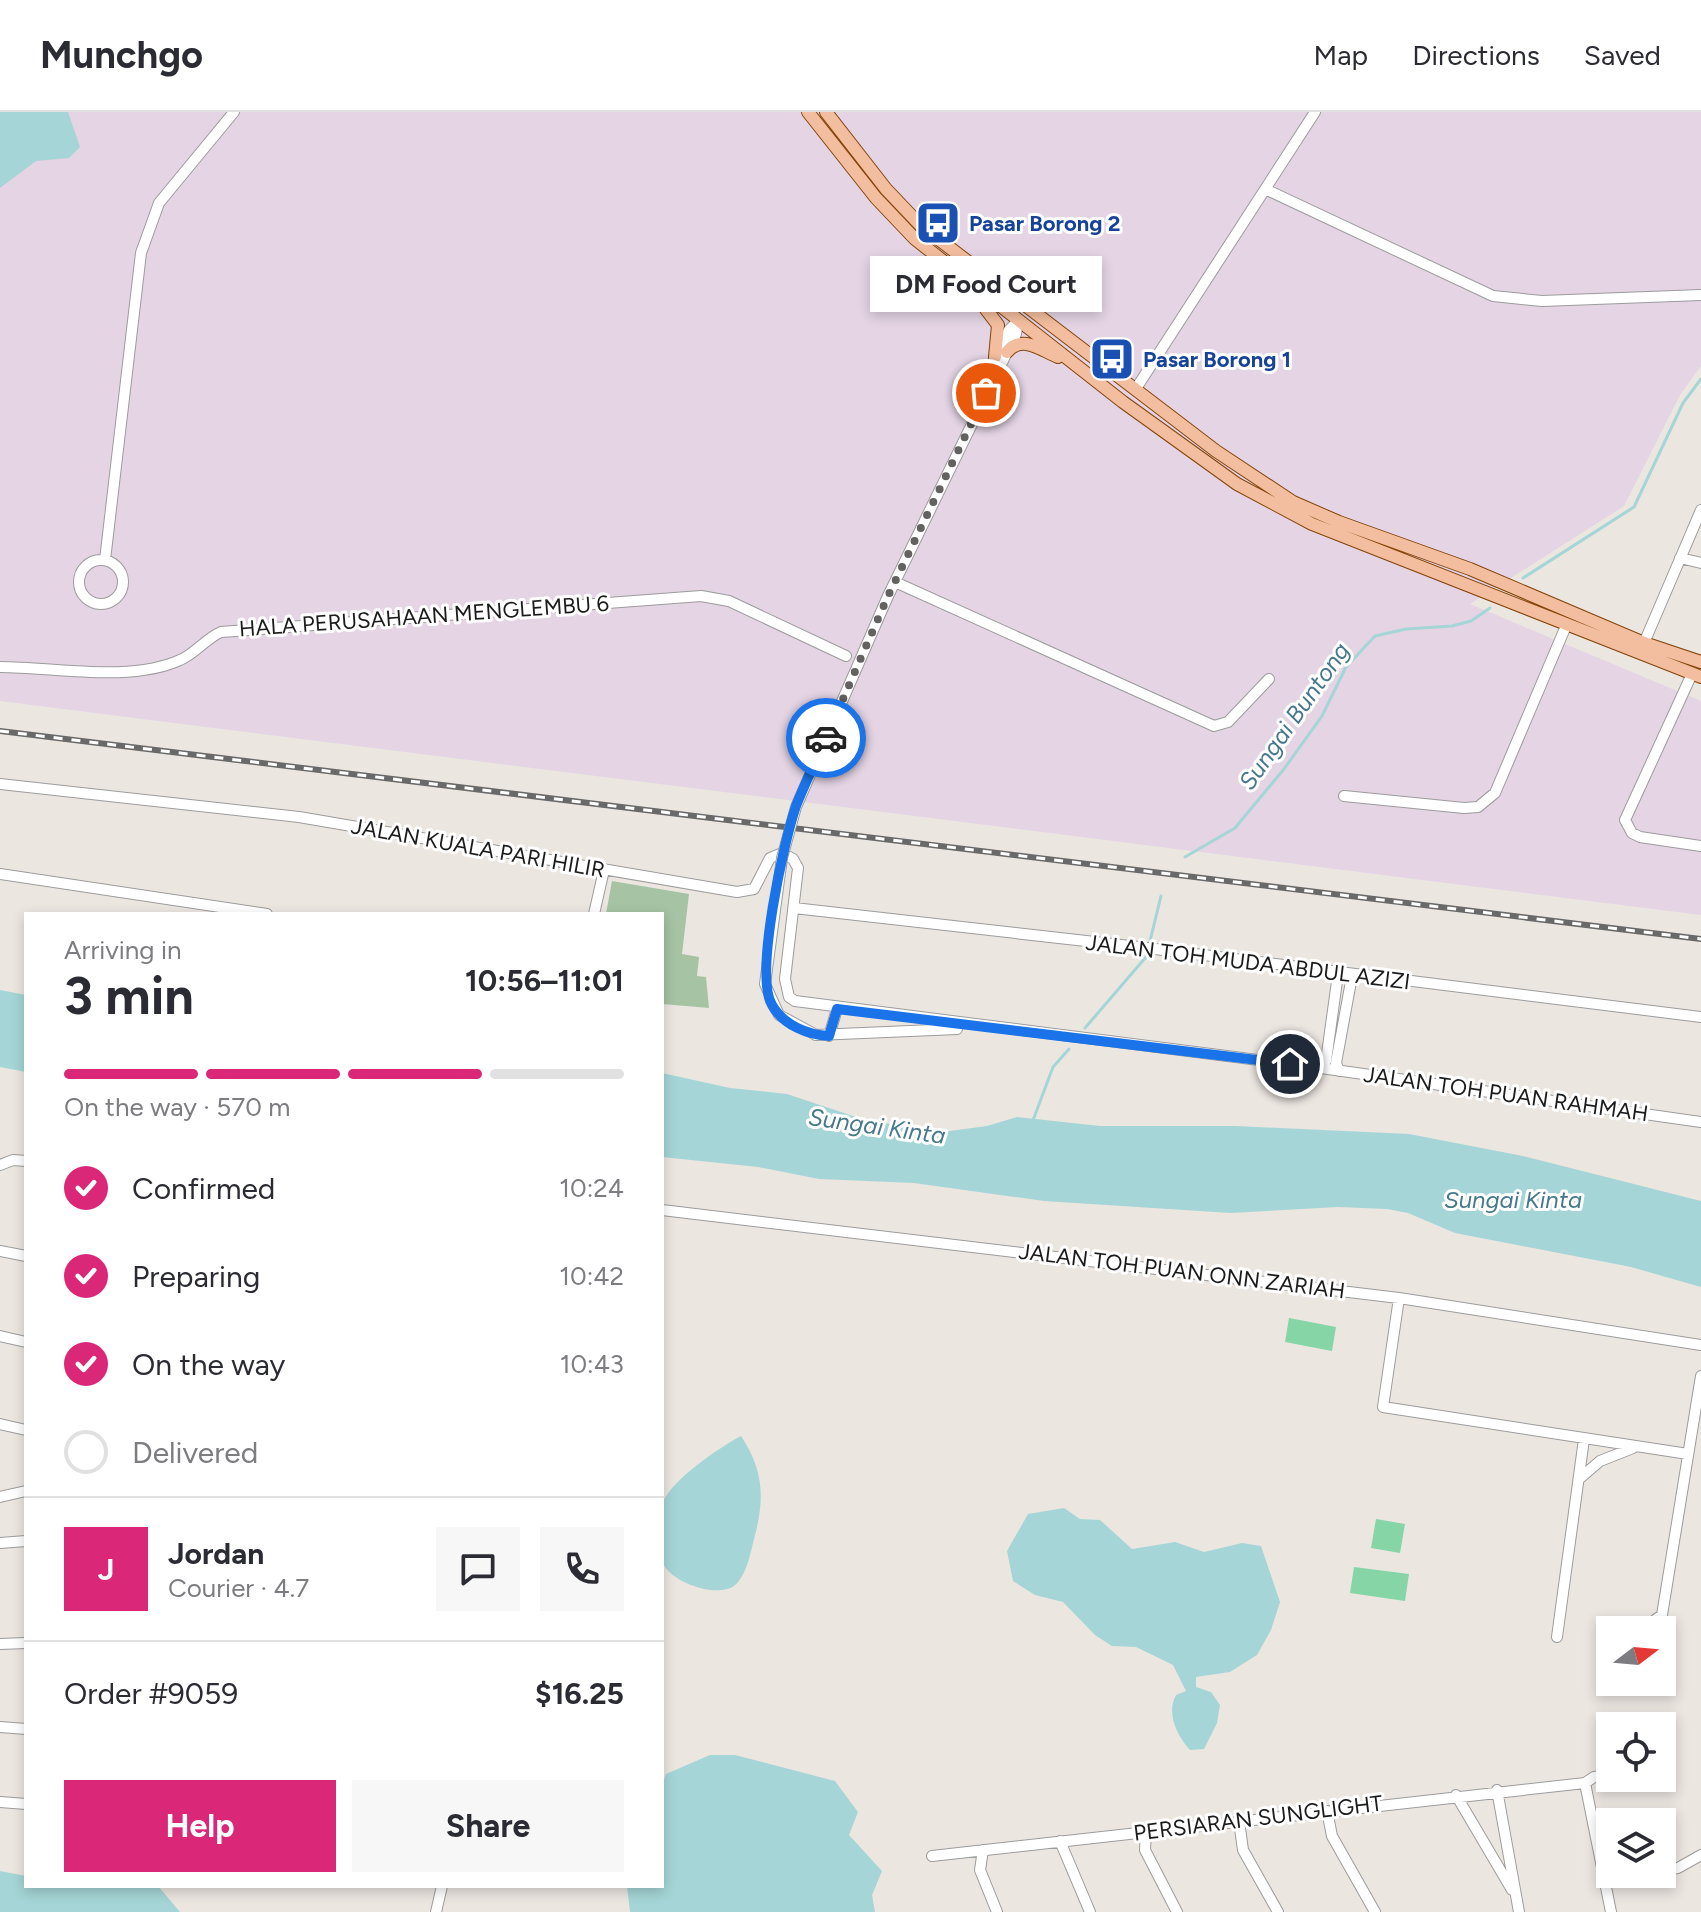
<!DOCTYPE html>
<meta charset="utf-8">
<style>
:root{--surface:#fff;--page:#f7f7f7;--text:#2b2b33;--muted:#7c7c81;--line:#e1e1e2;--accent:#db2777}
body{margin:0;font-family:Figtree,sans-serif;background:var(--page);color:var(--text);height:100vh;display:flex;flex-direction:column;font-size:30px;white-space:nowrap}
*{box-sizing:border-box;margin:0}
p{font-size:26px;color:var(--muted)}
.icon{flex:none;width:44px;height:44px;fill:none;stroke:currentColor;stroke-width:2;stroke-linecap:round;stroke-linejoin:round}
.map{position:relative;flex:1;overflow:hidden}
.details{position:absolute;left:24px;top:800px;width:640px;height:976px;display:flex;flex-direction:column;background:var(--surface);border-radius:0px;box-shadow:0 4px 12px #0003}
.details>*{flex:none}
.needle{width:52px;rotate:74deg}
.buttons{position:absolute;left:1596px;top:1504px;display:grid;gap:16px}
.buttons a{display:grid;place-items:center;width:80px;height:80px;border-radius:0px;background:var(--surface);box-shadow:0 4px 12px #0003;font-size:40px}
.pin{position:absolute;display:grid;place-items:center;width:68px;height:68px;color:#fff;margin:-34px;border:4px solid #fff;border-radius:50%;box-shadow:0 2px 8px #0007}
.courier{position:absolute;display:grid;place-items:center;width:80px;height:80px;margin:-40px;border:6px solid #1a73e8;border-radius:50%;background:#fff;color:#222;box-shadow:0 2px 10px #0007}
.bubble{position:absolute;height:56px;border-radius:0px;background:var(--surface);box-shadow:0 4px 12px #0003;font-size:26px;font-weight:700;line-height:56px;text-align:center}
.summary em{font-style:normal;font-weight:700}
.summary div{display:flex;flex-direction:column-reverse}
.summary{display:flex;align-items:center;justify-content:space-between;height:136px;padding:0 40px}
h1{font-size:52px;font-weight:700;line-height:60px}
.bar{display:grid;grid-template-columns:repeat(4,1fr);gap:12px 8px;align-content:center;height:96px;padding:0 40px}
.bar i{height:10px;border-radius:6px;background:var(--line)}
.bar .active{background:var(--accent)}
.bar p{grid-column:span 4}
.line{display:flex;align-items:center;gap:20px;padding:0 40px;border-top:2px solid var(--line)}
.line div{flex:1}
.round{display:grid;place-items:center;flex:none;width:84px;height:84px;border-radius:0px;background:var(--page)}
ol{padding:0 40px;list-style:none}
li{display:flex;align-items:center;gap:24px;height:88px}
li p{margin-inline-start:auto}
li .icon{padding:8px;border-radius:50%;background:var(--accent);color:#fff;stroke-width:4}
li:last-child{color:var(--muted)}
li i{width:44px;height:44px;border:4px solid var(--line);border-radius:50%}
.action{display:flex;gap:16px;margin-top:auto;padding:16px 40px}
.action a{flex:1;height:92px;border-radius:0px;background:var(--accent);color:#fff;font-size:32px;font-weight:700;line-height:92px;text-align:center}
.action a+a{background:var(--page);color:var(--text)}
header{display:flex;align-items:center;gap:48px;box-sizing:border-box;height:112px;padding:0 40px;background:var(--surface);border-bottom:2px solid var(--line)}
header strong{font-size:38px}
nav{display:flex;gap:44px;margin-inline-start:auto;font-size:28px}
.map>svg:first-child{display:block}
</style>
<header>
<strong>Munchgo</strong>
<nav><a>Map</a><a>Directions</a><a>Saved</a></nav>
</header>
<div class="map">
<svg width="1701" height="1800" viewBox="0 0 1701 1800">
<rect width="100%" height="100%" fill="#ece6e1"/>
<path fill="#e4d4e4" d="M 0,0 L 1701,0 L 1701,254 L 1680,283 L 1624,394 L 1470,492 L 1701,589 L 1701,803 L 0,589 Z"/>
<path fill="#a6c3a4" d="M 612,769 L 689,782 L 682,842 L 699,845 L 697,864 L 706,865 L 709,896 L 662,892 L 662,802 L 606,802 Z"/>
<path fill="#85d5a6" d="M 1289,1206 L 1336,1215 L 1332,1239 L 1285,1230 Z
M 1376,1407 L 1405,1412 L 1400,1441 L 1371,1436 Z
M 1354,1455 L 1409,1462 L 1405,1489 L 1350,1481 Z"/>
<path fill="#a5d5d6" d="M 0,0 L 68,0 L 80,35 L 69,46 L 36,49 L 0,76 Z
M 0,878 L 26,883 L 26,960 L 0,955 Z
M 662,961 L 730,976 L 787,982 L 865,1008 L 942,1020 L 987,1014 L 1017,1005 L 1100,1014 L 1236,1014 L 1409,1022 L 1523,1044 L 1701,1089 L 1701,1175 L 1631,1155 L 1455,1121 L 1408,1101 L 1387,1097 L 1338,1095 L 1231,1101 L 1044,1089 L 914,1071 L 819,1067 L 758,1055 L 662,1045 Z
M 741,1324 C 763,1357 765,1385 755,1423 C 751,1438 747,1464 734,1474 C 717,1486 673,1471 664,1453 C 660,1446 660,1400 662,1392 C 671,1368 720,1335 741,1324 Z
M 1064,1396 L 1080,1407 L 1100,1408 L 1132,1437 L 1175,1430 L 1204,1440 L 1242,1431 L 1261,1434 L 1280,1490 L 1271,1518 L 1257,1543 L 1230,1560 L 1196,1565 L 1196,1575 L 1211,1580 L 1220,1593 L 1217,1611 L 1204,1637 L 1190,1638 C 1177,1624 1166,1601 1176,1583 L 1186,1579 L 1173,1553 L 1136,1535 L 1112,1534 L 1095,1523 L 1063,1490 L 1035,1483 L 1013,1469 L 1007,1439 L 1028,1402 Z
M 710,1643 L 735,1643 L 835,1669 L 858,1700 L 849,1723 L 882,1759 L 872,1783 L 875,1800 L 630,1800 L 627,1774 L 662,1774 L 662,1674 L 666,1662 Z
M 0,1759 L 26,1764 L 26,1774 L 158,1774 L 180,1800 L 0,1800 Z"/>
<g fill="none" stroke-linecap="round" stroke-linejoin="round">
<path stroke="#a5d5d6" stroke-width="3" d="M 1523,466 L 1634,395 L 1683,291 L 1701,267
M 1185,745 L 1235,716 L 1284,657 L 1322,604 L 1346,555 L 1375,524 L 1406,517 L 1452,514 L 1471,509 L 1490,496
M 1150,829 L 1161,784
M 1085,916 L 1146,845
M 1032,1011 L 1053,955 L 1069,937"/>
<g stroke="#9c9c9c" stroke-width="12">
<path id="minor" d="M 1265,77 L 1493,184 L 1542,189 L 1701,183
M 1137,275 L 1315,0
M 972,293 L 1009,218 L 1018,209
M 1680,446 L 1701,451
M 105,448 L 141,141 L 159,91 L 234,0
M79 470a22 22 0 1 1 44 0a22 22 0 1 1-44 0Z
M 895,470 L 1214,614 L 1228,610 L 1269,567
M 888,484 L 1016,222 L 1018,209
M 1644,531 L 1701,398
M 0,555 C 55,555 129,571 180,548 C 195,542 205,527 221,520 L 701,484 L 729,489 L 846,544
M 1691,564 L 1625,708 L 1632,721 L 1640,725 L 1701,734
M 0,672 L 299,705 L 737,780 L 754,777 L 770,746 L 782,741 L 793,747 L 798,756 L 785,867 L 789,885 L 795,889 L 1321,956 L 1701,1010
M 1344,684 L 1464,696 L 1478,695 L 1495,681 L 1566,514
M 0,762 L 267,802
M 794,796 L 1139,835 L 1701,905
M 594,802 L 604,758
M 816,923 L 957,917
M 829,924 L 837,897
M 1321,956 L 1326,949 L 1338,862
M 1339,959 L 1336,951 L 1352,864
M 0,1053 L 13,1048 L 26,1049
M 662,1098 L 1399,1186 L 1701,1233
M 0,1139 L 26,1144
M 1399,1186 L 1383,1295 L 1688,1342
M 0,1224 L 26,1230
M 0,1312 L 26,1318
M 1579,1367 L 1600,1349 L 1633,1336
M 0,1385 L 26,1379
M 0,1431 L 26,1429
M 1655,1508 L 1662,1503 L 1701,1264
M 1557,1525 L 1584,1327
M 0,1532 L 26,1531
M 0,1615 L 26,1617
M 1662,1657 L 1665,1656
M 1585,1671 L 1611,1800
M 1585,1671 L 1594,1665 L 1610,1663
M 1497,1678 L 1519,1800
M 1456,1683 L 1512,1778
M 0,1690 L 26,1692
M 1327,1699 L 1332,1724 L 1375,1800
M 1239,1709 L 1243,1738 L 1278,1800
M 1146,1719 L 1145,1738 L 1177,1800
M 1060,1729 L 1090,1800
M 983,1738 L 980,1758 L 997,1800
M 932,1744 L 1585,1671
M 1662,1760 L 1678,1756 L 1701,1743
M 1606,1771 L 1651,1762
M 436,1800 L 442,1774"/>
</g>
<g stroke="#86450c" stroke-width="14">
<path id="major" d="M 808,0 L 876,86 L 915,127 L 1123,290 L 1237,372 L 1312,412 L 1701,565
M 826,0 L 886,77 L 924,117
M 920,113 L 1216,339 L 1293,390 L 1339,410 L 1470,457 L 1644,531 L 1701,550
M 979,188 L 998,213 L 995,245
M 1007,240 C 1022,222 1041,238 1058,245"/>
</g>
<use href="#minor" stroke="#fff" stroke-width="10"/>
<use href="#major" stroke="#f3be9f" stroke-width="12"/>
<g stroke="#696969" stroke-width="6">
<path id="rail" d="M 0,619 L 1701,827"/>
</g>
<use href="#rail" stroke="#fff" stroke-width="3" stroke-dasharray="9" stroke-linecap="butt"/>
<g stroke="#9c9c9c" stroke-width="12" stroke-linecap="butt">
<path id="minor-bridge" d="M 816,923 L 779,903 L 765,872 L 782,746 L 796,695 L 888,484"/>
</g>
<use href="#minor-bridge" stroke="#fff" stroke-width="10"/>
</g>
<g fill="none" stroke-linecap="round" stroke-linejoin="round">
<path stroke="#646260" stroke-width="8" stroke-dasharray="0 14.4" d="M 826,626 L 888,484 L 986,281"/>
<path stroke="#1a73e8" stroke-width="10" d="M 826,626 C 816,649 805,671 796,694 C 784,729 754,863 772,893 C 783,913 808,923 829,924 L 837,897 L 1290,952"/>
</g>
<defs>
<g id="bus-square" transform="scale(2.3)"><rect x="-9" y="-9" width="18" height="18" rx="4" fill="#1a4fb4" stroke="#fff"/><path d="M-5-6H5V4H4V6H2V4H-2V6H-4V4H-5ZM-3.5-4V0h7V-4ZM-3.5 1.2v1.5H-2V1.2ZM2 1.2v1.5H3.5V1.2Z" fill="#fff"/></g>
</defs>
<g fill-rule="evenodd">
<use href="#bus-square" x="938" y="111"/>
<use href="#bus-square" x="1112" y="247"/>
</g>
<g text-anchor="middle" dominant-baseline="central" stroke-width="6" stroke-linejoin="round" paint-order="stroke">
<g font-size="22" font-weight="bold" fill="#164399" stroke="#fff" text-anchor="start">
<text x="969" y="111">Pasar Borong 2</text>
<text x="1143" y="247">Pasar Borong 1</text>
</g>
<g font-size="22" fill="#1b1b1b" stroke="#fff">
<text transform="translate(424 504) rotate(-4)">HALA PERUSAHAAN MENGLEMBU 6</text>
<text transform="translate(478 736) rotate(10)">JALAN KUALA PARI HILIR</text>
<text transform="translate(1248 850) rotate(7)">JALAN TOH MUDA ABDUL AZIZI</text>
<text transform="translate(1506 982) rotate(8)">JALAN TOH PUAN RAHMAH</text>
<text transform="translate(1182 1159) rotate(7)">JALAN TOH PUAN ONN ZARIAH</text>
<text transform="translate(1258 1706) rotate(-7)">PERSIARAN SUNGLIGHT</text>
</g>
<g font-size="24" font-style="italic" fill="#47788c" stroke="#fff">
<text transform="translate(1294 604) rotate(-55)">Sungai Buntong</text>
<text transform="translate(877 1014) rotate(8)">Sungai Kinta</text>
<text x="1513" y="1087">Sungai Kinta</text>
</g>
</g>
</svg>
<div class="buttons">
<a><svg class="needle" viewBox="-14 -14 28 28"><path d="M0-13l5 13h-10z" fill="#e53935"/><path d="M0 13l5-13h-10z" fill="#7c7c81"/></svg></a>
<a><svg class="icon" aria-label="locate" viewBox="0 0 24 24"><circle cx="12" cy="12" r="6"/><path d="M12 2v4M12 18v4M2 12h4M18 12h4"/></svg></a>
<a><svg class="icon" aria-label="layers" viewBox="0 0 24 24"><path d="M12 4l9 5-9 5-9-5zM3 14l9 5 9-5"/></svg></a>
</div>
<div class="pin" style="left:986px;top:281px;background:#ea580c"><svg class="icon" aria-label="bag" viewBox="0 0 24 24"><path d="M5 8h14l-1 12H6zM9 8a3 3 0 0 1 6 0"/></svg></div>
<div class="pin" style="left:1290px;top:952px;background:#1f2937"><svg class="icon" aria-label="home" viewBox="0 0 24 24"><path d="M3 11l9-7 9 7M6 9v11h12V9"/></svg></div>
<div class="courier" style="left:826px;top:626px"><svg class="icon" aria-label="car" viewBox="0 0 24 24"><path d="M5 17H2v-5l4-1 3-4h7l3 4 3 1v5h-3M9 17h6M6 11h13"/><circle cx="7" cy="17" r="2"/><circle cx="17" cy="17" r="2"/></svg></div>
<div class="bubble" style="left:870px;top:144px;width:232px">DM Food Court</div>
<section class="details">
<div class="summary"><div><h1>3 min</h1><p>Arriving in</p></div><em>10:56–11:01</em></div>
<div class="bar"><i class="active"></i><i class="active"></i><i class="active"></i><i></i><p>On the way · 570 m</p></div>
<ol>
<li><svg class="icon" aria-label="check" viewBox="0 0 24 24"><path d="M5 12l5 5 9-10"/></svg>Confirmed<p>10:24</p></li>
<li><svg class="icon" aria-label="check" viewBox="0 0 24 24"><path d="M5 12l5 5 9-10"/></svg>Preparing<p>10:42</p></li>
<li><svg class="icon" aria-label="check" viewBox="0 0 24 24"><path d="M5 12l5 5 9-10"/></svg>On the way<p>10:43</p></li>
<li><i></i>Delivered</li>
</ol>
<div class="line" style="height:144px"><b class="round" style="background:var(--accent);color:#fff">J</b><div><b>Jordan</b><p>Courier · 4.7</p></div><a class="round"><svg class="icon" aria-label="chat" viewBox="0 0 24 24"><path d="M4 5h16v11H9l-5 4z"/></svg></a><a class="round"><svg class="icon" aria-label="phone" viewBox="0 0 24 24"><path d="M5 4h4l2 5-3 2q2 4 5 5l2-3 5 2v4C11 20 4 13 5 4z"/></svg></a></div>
<div class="line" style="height:104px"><div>Order #9059</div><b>$16.25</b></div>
<div class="action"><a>Help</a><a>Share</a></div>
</section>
</div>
